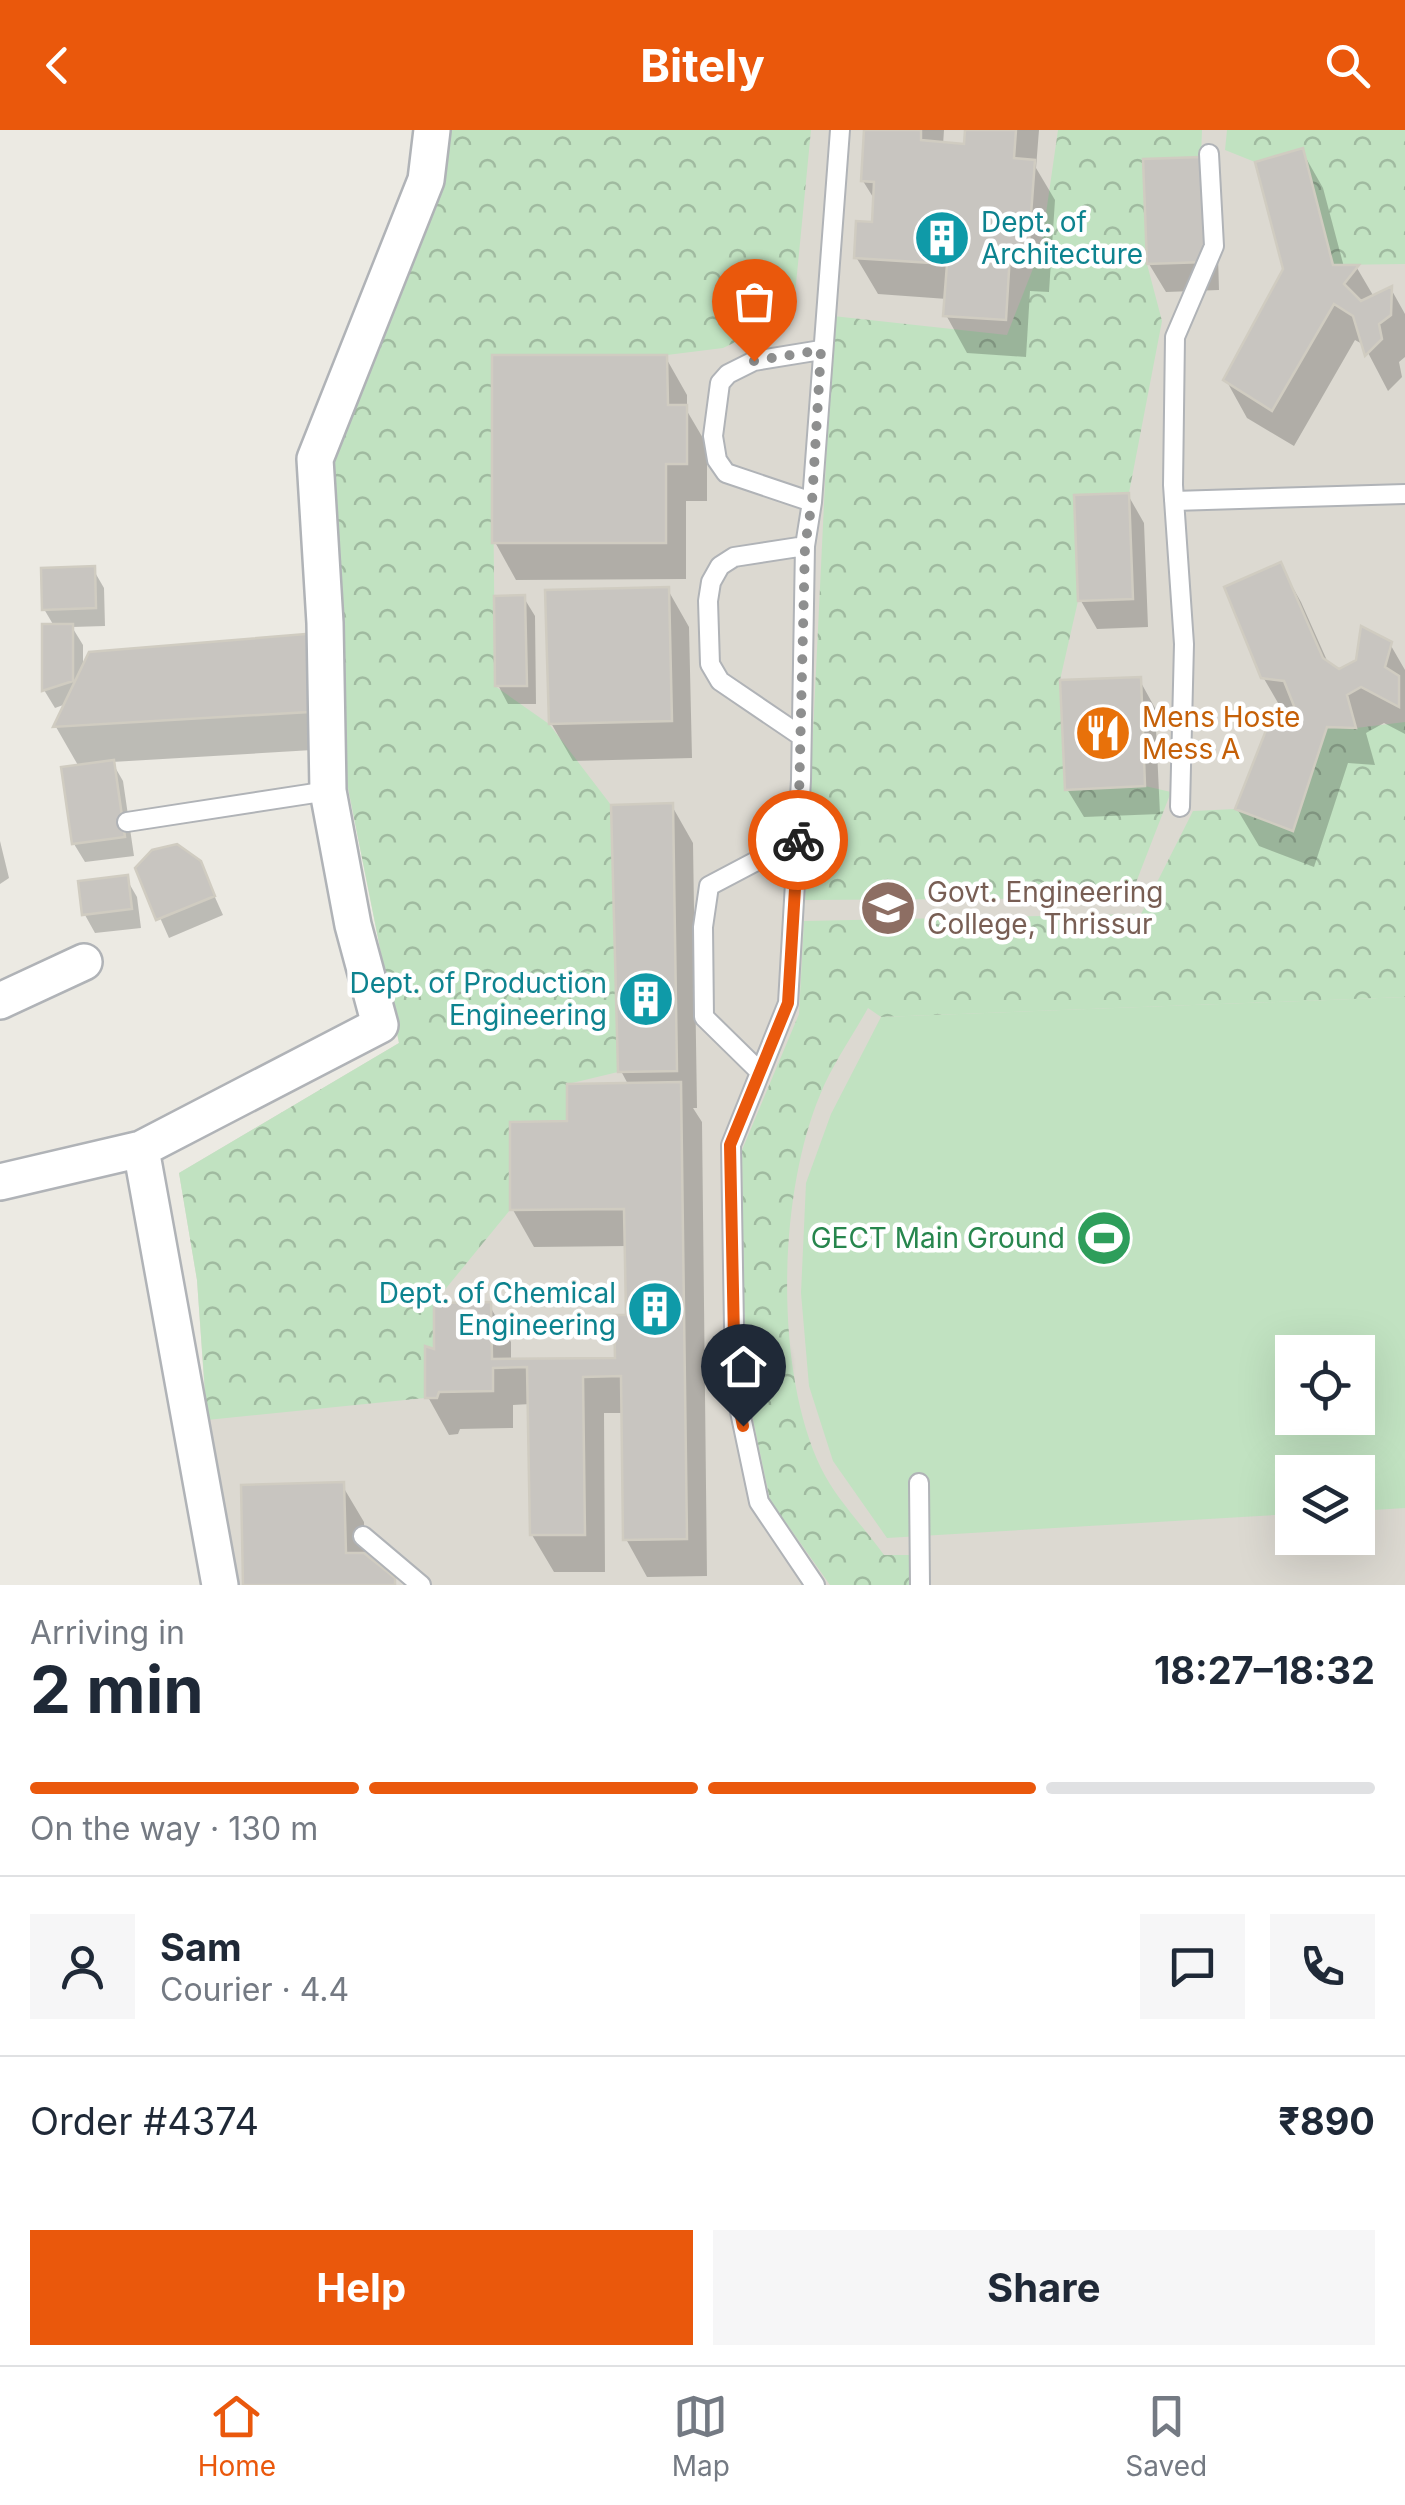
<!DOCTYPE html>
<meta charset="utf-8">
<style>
:root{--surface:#fff;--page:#f6f6f7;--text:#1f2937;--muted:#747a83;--line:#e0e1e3;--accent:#ea580c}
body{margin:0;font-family:Inter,sans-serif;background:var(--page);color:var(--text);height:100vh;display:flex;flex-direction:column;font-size:38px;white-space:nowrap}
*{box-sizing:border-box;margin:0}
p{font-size:32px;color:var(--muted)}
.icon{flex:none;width:55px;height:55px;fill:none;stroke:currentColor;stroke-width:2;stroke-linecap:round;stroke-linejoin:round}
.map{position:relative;height:1455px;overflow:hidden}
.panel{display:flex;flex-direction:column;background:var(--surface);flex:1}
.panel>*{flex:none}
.tools{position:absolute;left:1275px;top:1205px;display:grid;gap:20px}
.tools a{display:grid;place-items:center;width:100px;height:100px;border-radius:0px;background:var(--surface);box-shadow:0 10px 40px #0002;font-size:50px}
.pin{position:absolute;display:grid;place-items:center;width:85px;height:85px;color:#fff;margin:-102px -42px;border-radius:50% 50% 50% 0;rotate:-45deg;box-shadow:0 0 10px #0007}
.pin .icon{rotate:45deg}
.courier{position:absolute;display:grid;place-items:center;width:100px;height:100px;margin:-50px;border:8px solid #ea580c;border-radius:50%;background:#fff;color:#222;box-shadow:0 2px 12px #0007}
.overview em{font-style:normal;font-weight:700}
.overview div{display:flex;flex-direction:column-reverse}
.overview{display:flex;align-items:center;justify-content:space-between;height:170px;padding:0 30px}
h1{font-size:65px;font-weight:700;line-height:75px}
.bar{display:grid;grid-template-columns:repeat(4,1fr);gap:15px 10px;align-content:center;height:120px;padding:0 30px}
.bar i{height:12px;border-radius:8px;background:var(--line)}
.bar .current{background:var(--accent)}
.bar p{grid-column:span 4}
.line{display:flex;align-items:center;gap:25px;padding:0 30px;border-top:2px solid var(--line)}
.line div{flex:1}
.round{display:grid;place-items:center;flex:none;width:105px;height:105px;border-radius:0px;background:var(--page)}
.primary-button{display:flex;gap:20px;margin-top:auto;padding:20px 30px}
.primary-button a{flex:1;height:115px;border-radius:0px;background:var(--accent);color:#fff;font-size:40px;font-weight:700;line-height:115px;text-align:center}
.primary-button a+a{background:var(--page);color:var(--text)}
header{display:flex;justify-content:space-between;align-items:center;height:130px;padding:0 30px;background:var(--accent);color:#fff;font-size:45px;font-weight:700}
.tabs{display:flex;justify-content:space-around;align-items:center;height:140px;border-top:2px solid var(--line);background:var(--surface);font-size:28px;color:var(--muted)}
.tabs a{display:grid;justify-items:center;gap:5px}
.tabs .current{color:var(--accent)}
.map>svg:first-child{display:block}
</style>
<header><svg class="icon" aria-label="back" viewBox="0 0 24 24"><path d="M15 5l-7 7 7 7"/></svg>Bitely<svg class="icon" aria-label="search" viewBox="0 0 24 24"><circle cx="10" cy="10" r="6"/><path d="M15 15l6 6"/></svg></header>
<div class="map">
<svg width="1405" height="1455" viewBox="0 0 1405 1455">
<defs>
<pattern id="forest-crowns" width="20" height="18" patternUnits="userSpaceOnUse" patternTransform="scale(2.5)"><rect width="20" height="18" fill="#c1e2c1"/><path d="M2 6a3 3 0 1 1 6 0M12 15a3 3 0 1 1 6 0" fill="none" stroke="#a0baa0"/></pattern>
</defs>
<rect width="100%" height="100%" fill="#eceae3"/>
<path fill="#dcd9d1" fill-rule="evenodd" d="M 450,0 L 1405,0 L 1405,1455 L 224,1455 L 214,1396 L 197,1150 L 179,1043 L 399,913 L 345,643 ZM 1292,1222 L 1358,1222 L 1358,1288 L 1292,1288 ZM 1292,1342 L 1358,1342 L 1358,1408 L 1292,1408 Z"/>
<path fill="url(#forest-crowns)" d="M 450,0 L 811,0 L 793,185 L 723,218 L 667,225 L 492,226 L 495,556 L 549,594 L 611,675 L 618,942 L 568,954 L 567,991 L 510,992 L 510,1080 L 434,1173 L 434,1219 L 425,1217 L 425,1268 L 207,1290 L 197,1150 L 179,1043 L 399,913 L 345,643 L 324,334 L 444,49 Z
M 1058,0 L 1202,0 L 1201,27 L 1143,30 L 1147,134 L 1162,191 L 1129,363 L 1074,365 L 1078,471 L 1060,550 L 1065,659 L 1145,656 L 1171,662 L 1130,768 L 805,770 L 833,186 L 1007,205 L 1041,118 Z
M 1227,0 L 1405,0 L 1405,134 L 1333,135 L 1303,18 L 1255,32 L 1225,20 Z
M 1405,592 L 1405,867 L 881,887 L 868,878 C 852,907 832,935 820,965 C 778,1065 774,1240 821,1338 C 836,1369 864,1397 884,1425 L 911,1425 L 911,1455 L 830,1455 L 770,1370 L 745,1252 L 742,1020 L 799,884 L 804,791 L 1141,784 L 1193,681 L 1235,679 L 1293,701 L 1327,597 L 1356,598 Z"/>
<path fill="#c1e2c1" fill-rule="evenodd" d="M 1405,867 L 1405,1378 L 1358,1381 L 1358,1342 L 1292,1342 L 1292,1384 L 887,1408 L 833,1331 L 809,1256 L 801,1163 L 806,1053 L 831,984 L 881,887 ZM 1292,1222 L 1358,1222 L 1358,1288 L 1292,1288 Z"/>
<path fill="#0003" d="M 867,0 L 944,0 L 943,15 L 967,16 L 968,0 L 1039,0 L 1036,38 L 1055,70 L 1049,162 L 1030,161 L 1026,227 L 967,223 L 946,185 L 947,169 L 878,164 L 856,127 L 874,95 L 876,72 L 863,51 Z
M 1302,21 L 1323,58 L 1344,137 L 1357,138 L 1374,167 L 1391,159 L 1405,184 L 1405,227 L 1399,232 L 1402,247 L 1388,261 L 1364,215 L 1355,210 L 1294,316 L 1247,288 L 1226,250 L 1286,140 Z
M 1199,30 L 1216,58 L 1219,160 L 1166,162 L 1149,134 Z
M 666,228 L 687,265 L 687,281 L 707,315 L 707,371 L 686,371 L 686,449 L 516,450 L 495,412 Z
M 1128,365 L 1144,393 L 1148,497 L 1097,499 L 1081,471 Z
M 1280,435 L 1301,472 L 1329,535 L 1339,542 L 1390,514 L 1405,540 L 1405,604 L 1384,593 L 1366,603 L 1375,635 L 1348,633 L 1314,737 L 1259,716 L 1237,679 L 1285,585 L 1263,547 Z
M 93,439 L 104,458 L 105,496 L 72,497 L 83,515 L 83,541 L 341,544 L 346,618 L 112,632 L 123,651 L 134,726 L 85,732 L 74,714 L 79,637 L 56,597 L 66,574 L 55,578 L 44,560 L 54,496 L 44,479 Z
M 668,460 L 689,497 L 692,628 L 573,631 L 551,593 Z
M 524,468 L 535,486 L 536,574 L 508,574 L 498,555 Z
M 1139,549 L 1155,578 L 1160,684 L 1084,687 L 1067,659 Z
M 672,676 L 693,713 L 697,978 L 693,978 L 702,992 L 707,1446 L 647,1447 L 626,1409 L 624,1283 L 604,1283 L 605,1442 L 554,1442 L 532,1405 L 530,1274 L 513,1275 L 513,1298 L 460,1299 L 458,1304 L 449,1305 L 428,1267 L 489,1175 L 511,1212 L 511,1231 L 617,1231 L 628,1187 L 627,1116 L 534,1117 L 513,1080 L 570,993 L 629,956 L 621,941 Z
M 0,711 L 9,748 L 0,754 Z
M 199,732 L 223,785 L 169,808 L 138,738 Z
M 126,748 L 137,767 L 141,798 L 95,803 L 85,785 Z
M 342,1355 L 364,1392 L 365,1426 L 396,1455 L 246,1455 Z"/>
<path fill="#c8c5c0" stroke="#d0ccc1" stroke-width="2.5" d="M 864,0 L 921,0 L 921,10 L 964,14 L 965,0 L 1016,0 L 1014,28 L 1035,30 L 1028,126 L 1010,124 L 1006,190 L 943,186 L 947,134 L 854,128 L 856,91 L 872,92 L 874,52 L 861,51 Z
M 1303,18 L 1333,135 L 1359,135 L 1344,154 L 1361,171 L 1392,156 L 1391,185 L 1379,194 L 1382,209 L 1365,226 L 1353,186 L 1334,174 L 1272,281 L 1223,250 L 1283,139 L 1255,32 Z
M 1201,27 L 1205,132 L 1147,134 L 1143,29 Z
M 492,225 L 667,225 L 668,275 L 687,275 L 687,334 L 666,334 L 666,413 L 492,413 Z
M 1129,363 L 1133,469 L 1078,471 L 1074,365 Z
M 1281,432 L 1323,528 L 1339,539 L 1356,530 L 1361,496 L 1392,512 L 1385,537 L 1399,546 L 1399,577 L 1361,557 L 1347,565 L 1356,598 L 1327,597 L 1293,701 L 1235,679 L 1274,580 L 1298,586 L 1284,551 L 1261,548 L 1224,457 Z
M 95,436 L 96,478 L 42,480 L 41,438 Z
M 669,457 L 672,591 L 549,594 L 545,460 Z
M 525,465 L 527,556 L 495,556 L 494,466 Z
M 42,494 L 73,494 L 73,551 L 42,561 Z
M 306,504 L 321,504 L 326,581 L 53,597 L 89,522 Z
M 1141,547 L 1145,656 L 1065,660 L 1060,550 Z
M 114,630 L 125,707 L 72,714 L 61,637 Z
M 673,673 L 677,941 L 618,942 L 611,675 Z
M 177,714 L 201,731 L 215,766 L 156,790 L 135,738 L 152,720 Z
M 128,745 L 132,779 L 82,785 L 78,751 Z
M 681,952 L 687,1409 L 623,1410 L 621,1246 L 583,1247 L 585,1405 L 530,1405 L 527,1237 L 493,1238 L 493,1261 L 439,1262 L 437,1268 L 425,1268 L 425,1216 L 434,1219 L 434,1173 L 491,1172 L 492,1229 L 615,1228 L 614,1185 L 626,1185 L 624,1079 L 510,1080 L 510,992 L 567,991 L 567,954 Z
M 344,1352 L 346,1423 L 364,1423 L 395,1448 L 395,1455 L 243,1455 L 241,1355 Z"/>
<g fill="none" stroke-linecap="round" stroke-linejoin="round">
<g stroke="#b0b3b7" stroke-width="22">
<path id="service" d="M 1174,371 L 1405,364
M 812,372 L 726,343 L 717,330 L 713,306 L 720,253 L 728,244 L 754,231 L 821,220
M 801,606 L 720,551 L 710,534 L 708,471 L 711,452 L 720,436 L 734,427 L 805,416
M 1180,677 L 1184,514 L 1173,355 L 1175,207 L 1214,116 L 1209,24
M 127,692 L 328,661
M 760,942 L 704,887 L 703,797 L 709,756 L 798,709
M 919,1353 L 920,1455
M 363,1406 L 421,1455
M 815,1455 L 759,1372 L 735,1258 L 731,1015 L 788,873 L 801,650 L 805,416 L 812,372 L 840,0"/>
</g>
<g stroke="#b0b3b7" stroke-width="40">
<path id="minor" d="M 0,871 L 84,832
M 0,1052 L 141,1019
M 220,1455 L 141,1019 L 380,895 L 353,795 L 328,661 L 325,493 L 315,329 L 426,50 L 432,0"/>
</g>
<use href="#service" stroke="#fff" stroke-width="18"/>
<use href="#minor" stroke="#fff" stroke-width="35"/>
</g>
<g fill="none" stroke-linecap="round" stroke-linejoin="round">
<path stroke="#8e8f8f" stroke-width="10" stroke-dasharray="0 18" d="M 754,231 L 821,220 L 812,372 L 805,416 L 798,710"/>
<path stroke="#ea580c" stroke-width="12" d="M 743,1296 L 735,1258 L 730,1015 L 788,873 L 798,710"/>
</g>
<defs>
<g id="building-disc" transform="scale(2.875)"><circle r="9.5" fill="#0f9aa8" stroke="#fff"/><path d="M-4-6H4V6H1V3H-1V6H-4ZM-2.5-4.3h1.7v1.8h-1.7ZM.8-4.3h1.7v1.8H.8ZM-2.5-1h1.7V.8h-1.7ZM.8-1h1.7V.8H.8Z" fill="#fff"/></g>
<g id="restaurant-disc" transform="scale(2.875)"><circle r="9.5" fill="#e8710a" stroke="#fff"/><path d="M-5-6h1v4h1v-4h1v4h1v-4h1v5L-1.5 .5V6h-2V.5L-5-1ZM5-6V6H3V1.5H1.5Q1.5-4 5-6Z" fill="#fff"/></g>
<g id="university-disc" transform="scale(2.875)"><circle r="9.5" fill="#8d6e63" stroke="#fff"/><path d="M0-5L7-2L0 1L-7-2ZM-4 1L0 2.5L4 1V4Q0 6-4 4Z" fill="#fff"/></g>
<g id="stadium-disc" transform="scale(2.875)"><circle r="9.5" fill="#2e9e5b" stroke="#fff"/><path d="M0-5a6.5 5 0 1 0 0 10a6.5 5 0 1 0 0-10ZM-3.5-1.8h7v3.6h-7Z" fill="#fff"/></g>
</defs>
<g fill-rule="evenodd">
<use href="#building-disc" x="942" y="108"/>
<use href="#restaurant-disc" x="1103" y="603"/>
<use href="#university-disc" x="888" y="778"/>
<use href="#building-disc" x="646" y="869"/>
<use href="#stadium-disc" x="1104" y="1108"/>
<use href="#building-disc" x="655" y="1179"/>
</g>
<g text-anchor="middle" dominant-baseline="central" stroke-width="9" stroke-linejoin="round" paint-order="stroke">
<g font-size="28" fill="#0d838f" stroke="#fff" text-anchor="end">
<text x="981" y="92" text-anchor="start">Dept. of<tspan x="981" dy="32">Architecture</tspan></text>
<text x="607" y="853">Dept. of Production<tspan x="607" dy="32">Engineering</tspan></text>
<text x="616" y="1163">Dept. of Chemical<tspan x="616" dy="32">Engineering</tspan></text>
</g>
<g font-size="28" fill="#c56008" stroke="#fff" text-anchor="start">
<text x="1142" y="587">Mens Hoste<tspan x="1142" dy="32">Mess A</tspan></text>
</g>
<g font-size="28" fill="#785e54" stroke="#fff" text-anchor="start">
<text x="927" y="762">Govt. Engineering<tspan x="927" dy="32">College, Thrissur</tspan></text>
</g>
<g font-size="28" fill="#27864d" stroke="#fff" text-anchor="end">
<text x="1065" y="1108">GECT Main Ground</text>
</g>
</g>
</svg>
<div class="tools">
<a><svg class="icon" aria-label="locate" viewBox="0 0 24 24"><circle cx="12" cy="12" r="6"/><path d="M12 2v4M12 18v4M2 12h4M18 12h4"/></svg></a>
<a><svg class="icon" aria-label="layers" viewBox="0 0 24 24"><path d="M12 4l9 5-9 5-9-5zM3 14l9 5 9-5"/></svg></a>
</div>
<div class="pin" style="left:754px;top:231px;background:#ea580c"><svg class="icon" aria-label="bag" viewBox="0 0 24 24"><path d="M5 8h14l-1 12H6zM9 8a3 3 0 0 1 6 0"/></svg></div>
<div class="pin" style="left:743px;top:1296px;background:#1f2937"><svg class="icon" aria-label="home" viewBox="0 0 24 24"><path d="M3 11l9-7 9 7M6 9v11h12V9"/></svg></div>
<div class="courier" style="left:798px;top:710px"><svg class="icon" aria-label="bike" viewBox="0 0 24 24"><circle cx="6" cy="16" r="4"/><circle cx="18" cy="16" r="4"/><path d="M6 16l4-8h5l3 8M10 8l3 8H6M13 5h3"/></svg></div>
</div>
<section class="panel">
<div class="overview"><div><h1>2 min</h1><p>Arriving in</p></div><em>18:27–18:32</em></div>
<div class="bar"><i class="current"></i><i class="current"></i><i class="current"></i><i></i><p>On the way · 130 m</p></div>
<div class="line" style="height:180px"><a class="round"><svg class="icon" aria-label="person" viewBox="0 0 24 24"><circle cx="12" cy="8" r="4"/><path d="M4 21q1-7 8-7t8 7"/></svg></a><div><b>Sam</b><p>Courier · 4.4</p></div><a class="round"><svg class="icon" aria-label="chat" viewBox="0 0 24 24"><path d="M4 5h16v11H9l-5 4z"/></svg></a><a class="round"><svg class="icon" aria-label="phone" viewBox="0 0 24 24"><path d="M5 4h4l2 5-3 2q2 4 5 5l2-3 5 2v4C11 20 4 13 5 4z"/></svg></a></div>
<div class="line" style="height:130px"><div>Order #4374</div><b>₹890</b></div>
<div class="primary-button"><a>Help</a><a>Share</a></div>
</section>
<nav class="tabs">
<a class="current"><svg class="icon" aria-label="home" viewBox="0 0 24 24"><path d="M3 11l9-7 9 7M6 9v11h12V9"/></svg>Home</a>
<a><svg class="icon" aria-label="map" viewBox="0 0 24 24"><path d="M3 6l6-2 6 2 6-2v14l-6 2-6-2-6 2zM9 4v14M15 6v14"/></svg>Map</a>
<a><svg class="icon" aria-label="saved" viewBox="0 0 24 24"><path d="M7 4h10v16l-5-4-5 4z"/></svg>Saved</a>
</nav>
